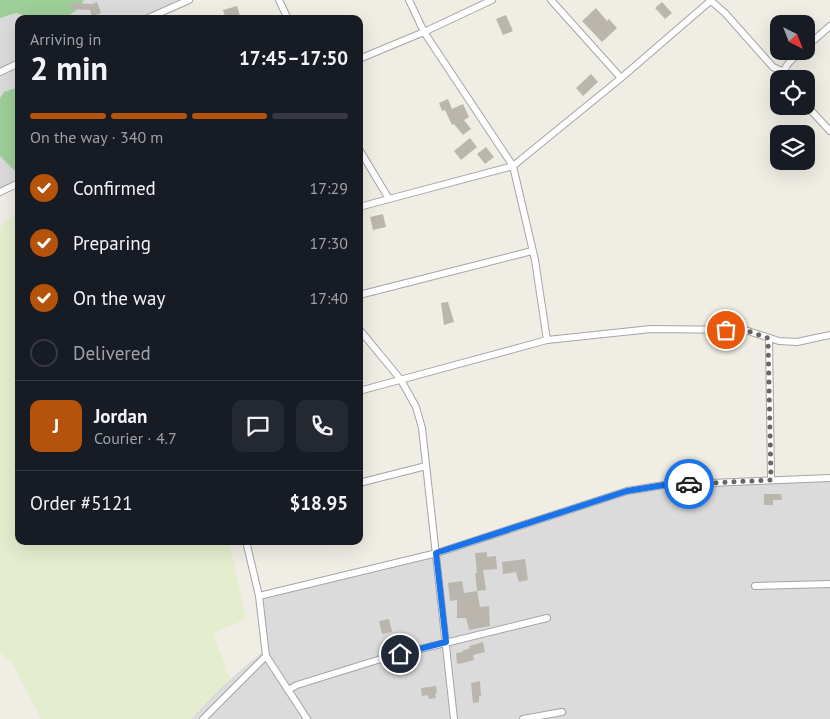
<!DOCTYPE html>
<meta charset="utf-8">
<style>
:root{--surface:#171b24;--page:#242831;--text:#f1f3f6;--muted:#9ea1a6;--line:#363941;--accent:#b45309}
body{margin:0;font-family:"PT Sans",sans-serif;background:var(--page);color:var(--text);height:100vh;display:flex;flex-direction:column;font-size:19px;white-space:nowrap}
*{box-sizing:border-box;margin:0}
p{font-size:16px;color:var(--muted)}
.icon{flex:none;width:28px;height:28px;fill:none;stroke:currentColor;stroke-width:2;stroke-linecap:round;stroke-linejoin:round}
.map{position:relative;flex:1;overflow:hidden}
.details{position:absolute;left:15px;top:15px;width:348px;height:530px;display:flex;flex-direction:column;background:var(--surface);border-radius:10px;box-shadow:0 5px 20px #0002}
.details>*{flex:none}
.needle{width:32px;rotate:138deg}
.buttons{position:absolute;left:770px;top:15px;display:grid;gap:10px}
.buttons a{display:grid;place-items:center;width:45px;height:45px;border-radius:10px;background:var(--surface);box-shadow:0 5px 20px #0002;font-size:25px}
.pin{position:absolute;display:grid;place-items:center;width:42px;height:42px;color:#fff;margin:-21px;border:2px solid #fff;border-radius:50%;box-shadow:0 1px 5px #0007}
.courier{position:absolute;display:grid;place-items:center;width:50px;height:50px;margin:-25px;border:4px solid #1a73e8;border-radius:50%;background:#fff;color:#222;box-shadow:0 1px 6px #0007}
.head em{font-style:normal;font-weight:700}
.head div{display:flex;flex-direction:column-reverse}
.head{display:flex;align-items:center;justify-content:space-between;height:85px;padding:0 15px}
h1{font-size:32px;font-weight:700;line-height:38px}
.bar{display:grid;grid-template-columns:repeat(4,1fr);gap:8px 5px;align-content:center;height:60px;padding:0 15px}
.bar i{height:6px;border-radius:4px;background:var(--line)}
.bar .current{background:var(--accent)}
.bar p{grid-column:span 4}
.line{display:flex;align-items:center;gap:12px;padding:0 15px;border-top:1px solid var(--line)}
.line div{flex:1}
.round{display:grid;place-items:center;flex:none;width:52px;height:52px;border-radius:10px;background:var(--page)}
ol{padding:0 15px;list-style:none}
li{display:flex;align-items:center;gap:15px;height:55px}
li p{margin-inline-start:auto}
li .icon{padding:5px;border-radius:50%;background:var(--accent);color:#fff;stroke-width:4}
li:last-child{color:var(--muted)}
li i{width:28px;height:28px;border:2px solid var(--line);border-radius:50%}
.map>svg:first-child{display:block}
</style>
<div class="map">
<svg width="830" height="719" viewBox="0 0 830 719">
<rect width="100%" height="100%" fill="#efede4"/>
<path fill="#dcdbdb" d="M 0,0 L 184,0 L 147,19 L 19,19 L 19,183 L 0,190 Z
M 830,479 L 830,719 L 191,719 L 220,688 L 268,647 L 261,600 L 436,552 L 548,516 L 635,486 L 698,482 Z"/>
<path fill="#e5edcf" d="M 19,212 L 19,541 L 229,541 L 246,619 L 213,633 L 230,679 L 189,719 L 41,719 L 13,664 L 0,652 L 0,226 Z"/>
<path fill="#9ece99" d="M 0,0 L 84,0 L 80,7 L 66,18 L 61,19 L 37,19 L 16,13 L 0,18 Z
M 19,87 L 19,166 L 15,171 L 0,156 L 0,98 L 4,92 Z"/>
<path fill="#bbb6ad" d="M 97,2 L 101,13 L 92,17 L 90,10 L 71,9 L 71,3 L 92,4 Z
M 662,2 L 672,13 L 665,19 L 655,8 Z
M 237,6 L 241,19 L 226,19 L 223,10 Z
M 596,8 L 607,21 L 609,19 L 617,28 L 602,42 L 582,21 Z
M 506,15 L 513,31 L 503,35 L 496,19 Z
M 591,74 L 598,82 L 583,96 L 576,88 Z
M 448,99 L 452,109 L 463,104 L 469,117 L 464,120 L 471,129 L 463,135 L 454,124 L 452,125 L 445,110 L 442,111 L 439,103 Z
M 470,138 L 477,147 L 461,160 L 454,151 Z
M 486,147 L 494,157 L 485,164 L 477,154 Z
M 383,214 L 386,227 L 373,230 L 370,217 Z
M 448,302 L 454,322 L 444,325 L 441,303 Z
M 764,494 L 781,494 L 782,500 L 773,500 L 773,505 L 764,505 Z
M 487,552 L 487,557 L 496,556 L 497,569 L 483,570 L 486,590 L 477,591 L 480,607 L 489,606 L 490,626 L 469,630 L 466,618 L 457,618 L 457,600 L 450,601 L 448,583 L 462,581 L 464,593 L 477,591 L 475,573 L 477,573 L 475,553 Z
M 525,559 L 528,580 L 519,582 L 516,572 L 503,574 L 502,562 Z
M 389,619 L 392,632 L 382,634 L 379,621 Z
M 483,642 L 485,652 L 473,655 L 474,660 L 459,664 L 459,663 L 457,664 L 456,653 L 463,652 L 462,651 L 470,648 L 469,646 Z
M 480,681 L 481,696 L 479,696 L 479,702 L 473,703 L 471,683 Z
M 436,686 L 437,693 L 435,694 L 436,698 L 429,699 L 428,695 L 422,696 L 421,688 Z"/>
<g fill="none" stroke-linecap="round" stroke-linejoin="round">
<g stroke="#a5a5a5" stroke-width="8">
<path id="street" d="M 279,0 L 288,19
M 409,0 L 424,32 L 513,166 L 535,260 L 547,340
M 551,0 L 621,78
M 710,0 L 725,13 L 773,67 L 784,72
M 146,19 L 189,0
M 806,47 L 830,26
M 359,59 L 424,32 L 492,0
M 0,72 L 19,63
M 785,79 C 780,67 794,58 802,51
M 806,105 L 830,131
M 359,149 L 389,199
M 0,192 L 19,183
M 359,207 L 513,166 L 621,78 L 708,3 L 710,0
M 359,295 L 532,251
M 359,329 L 401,380 L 416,407 L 422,428 L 454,719
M 769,338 L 771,480
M 359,391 L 547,340 L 651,329 L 745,330 L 779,341 L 797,342 L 830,335
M 359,483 L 426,466
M 246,541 L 259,596 L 266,656 L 307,719
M 755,586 L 830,584
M 259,596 L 437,553 L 627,491 L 664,485 L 830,478
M 288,690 L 297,685 L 384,658 L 547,618
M 203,719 L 266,656
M 523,719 L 562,712"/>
</g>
<use href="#street" stroke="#fff" stroke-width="6"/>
</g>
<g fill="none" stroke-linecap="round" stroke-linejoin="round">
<path stroke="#676663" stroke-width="5" stroke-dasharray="0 9" d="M 689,484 L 771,480 L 768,338 L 745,330 L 726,330"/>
<path stroke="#1a73e8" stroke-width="6" d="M 400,654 L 446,642 L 436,553 L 627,491 L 664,485 L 689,484"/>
</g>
</svg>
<div class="buttons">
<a><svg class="needle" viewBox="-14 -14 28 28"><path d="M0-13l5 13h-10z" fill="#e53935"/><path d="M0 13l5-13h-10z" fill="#9ea1a6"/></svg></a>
<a><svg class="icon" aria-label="locate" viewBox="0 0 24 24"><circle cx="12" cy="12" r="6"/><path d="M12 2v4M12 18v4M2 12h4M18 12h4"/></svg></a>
<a><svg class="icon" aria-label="layers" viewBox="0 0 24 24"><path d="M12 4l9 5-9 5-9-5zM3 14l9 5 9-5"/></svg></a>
</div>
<div class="pin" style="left:726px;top:330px;background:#ea580c"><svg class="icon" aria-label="bag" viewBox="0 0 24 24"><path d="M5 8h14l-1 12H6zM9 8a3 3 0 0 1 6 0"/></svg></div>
<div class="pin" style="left:400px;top:654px;background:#1f2937"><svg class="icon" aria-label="home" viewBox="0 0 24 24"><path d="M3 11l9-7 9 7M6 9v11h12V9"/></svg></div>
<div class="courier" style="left:689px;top:484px"><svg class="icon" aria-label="car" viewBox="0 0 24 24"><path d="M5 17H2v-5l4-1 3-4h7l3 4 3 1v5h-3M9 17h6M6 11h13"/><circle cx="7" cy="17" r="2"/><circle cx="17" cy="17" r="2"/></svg></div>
<section class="details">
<div class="head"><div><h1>2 min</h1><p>Arriving in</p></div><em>17:45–17:50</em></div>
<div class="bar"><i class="current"></i><i class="current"></i><i class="current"></i><i></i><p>On the way · 340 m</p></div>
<ol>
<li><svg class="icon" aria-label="check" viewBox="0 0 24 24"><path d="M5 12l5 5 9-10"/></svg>Confirmed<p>17:29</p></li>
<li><svg class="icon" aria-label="check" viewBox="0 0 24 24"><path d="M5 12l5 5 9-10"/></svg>Preparing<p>17:30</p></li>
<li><svg class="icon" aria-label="check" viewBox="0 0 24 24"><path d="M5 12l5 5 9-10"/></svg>On the way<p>17:40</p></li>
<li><i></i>Delivered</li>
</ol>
<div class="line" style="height:90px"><b class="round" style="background:var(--accent);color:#fff">J</b><div><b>Jordan</b><p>Courier · 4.7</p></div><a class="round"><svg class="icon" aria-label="chat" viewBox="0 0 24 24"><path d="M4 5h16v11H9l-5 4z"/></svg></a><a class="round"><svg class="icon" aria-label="phone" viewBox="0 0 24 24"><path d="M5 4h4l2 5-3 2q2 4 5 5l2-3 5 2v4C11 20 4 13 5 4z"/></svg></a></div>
<div class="line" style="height:65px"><div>Order #5121</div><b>$18.95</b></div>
</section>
</div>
